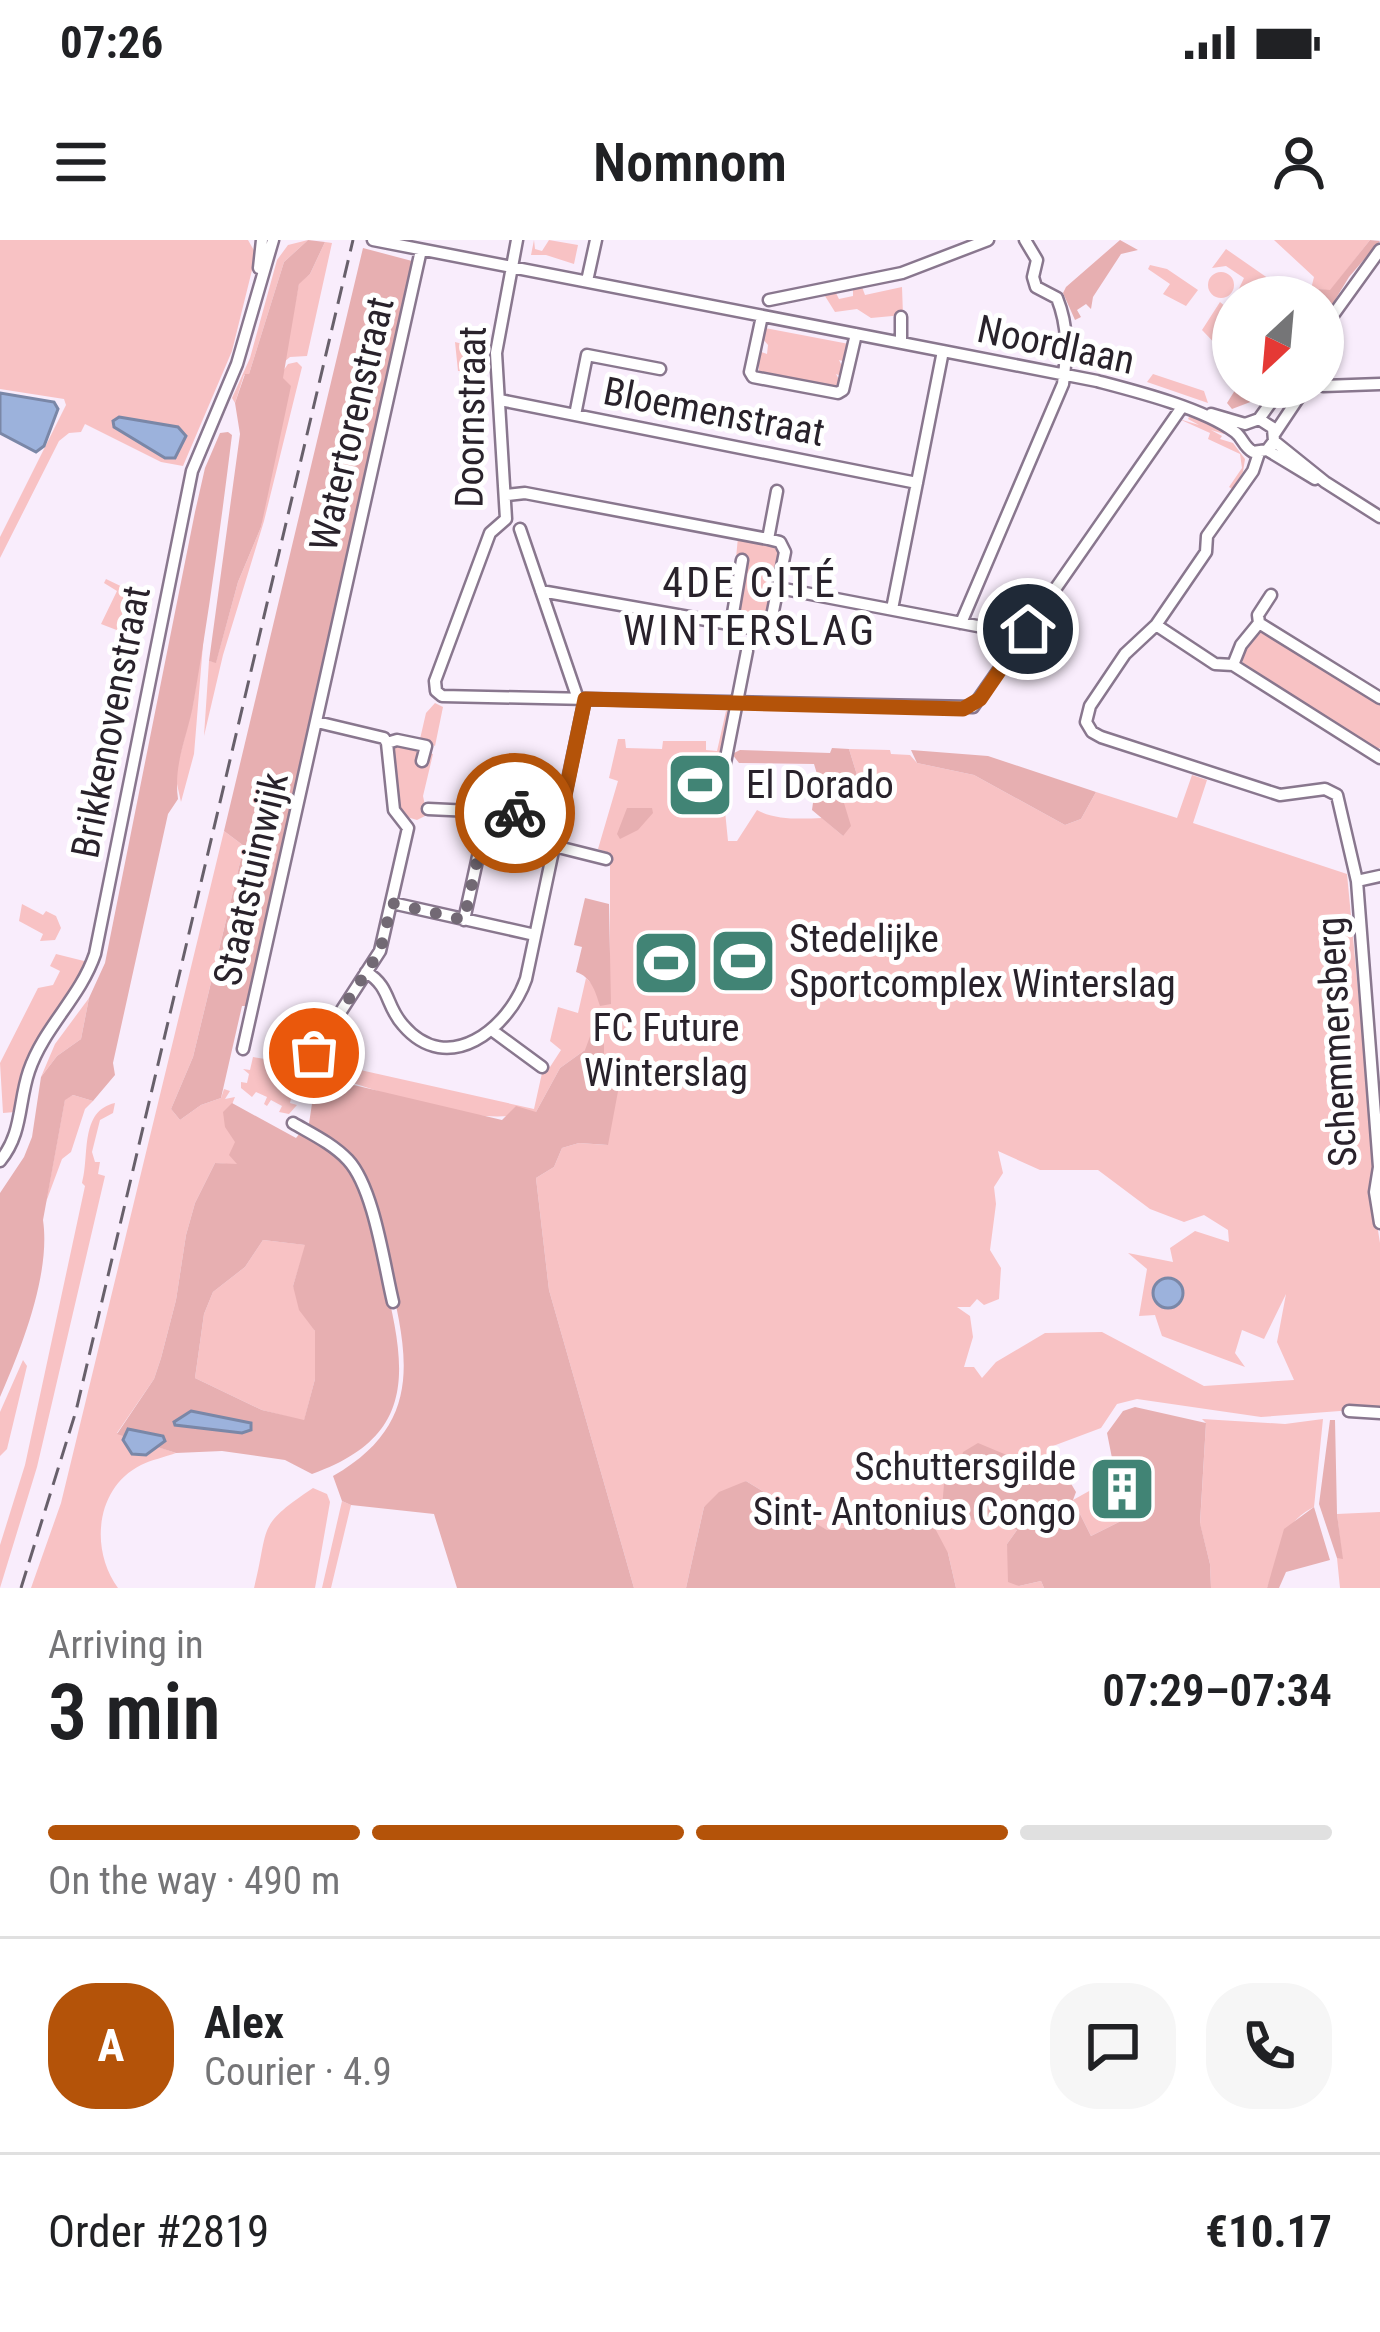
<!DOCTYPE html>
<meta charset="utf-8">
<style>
:root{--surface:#fff;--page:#f6f6f6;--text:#202124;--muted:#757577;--line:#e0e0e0;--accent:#b45309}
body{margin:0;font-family:"Roboto Condensed",sans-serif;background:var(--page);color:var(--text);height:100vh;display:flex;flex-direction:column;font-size:45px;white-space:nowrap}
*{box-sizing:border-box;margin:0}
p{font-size:39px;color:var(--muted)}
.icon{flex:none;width:66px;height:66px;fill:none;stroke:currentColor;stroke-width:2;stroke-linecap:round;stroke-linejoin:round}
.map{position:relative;height:1348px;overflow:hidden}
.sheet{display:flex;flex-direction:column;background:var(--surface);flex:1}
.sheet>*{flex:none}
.needle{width:78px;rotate:206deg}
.tools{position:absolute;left:1212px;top:36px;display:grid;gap:24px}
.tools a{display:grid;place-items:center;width:132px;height:132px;border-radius:50%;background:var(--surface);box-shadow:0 3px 9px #0004;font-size:60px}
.pin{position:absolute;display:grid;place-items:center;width:102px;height:102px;color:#fff;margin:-51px;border:6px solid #fff;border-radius:50%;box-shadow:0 3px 12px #0007}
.courier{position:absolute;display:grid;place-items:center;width:120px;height:120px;margin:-60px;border:9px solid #b45309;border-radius:50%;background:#fff;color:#222;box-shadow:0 3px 15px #0007}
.summary em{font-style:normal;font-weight:600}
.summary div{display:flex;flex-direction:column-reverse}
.summary{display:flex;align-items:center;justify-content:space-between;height:204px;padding:0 48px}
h1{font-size:78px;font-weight:600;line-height:90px}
.bar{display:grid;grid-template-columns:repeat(4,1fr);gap:18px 12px;align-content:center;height:144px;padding:0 48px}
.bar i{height:15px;border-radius:9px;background:var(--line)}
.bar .active{background:var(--accent)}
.bar p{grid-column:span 4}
.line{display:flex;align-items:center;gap:30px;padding:0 48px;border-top:3px solid var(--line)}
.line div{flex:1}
.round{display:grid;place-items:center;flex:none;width:126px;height:126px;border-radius:48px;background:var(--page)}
.status{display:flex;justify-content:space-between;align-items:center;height:84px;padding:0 60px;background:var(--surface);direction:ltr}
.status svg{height:33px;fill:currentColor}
header{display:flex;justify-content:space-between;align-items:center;height:156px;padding:0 48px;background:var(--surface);font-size:54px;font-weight:600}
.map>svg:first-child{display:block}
</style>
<div class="status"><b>07:26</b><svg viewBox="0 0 49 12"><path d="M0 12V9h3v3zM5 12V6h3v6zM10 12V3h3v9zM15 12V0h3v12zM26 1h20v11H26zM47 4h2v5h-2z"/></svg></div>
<header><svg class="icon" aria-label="menu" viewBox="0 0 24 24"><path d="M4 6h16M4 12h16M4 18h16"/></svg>Nomnom<svg class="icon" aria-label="person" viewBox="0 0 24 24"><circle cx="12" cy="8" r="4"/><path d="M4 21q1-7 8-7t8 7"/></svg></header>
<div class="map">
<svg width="1380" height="1348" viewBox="0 0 1380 1348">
<rect width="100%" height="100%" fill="#f9edfc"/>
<path fill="#f8c2c4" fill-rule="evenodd" d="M 0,0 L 248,0 L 256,14 L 232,111 L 183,226 L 161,222 L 85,184 L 81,192 L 69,193 L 59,201 L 0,318 L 0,297 L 66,165 L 64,159 L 0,149 Z
M 308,0 L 284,22 L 249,134 L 244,135 L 235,163 L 232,158 L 250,118 L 277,20 L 288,5 Z
M 534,0 L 535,9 L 542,11 L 549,0 L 578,5 L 574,24 L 546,15 L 531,15 Z
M 1274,0 L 1370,0 L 1330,51 L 1319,49 L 1309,57 L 1314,37 Z
M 325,2 L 332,3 L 307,116 L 290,117 L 284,122 L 299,43 L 310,34 Z
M 1226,9 L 1295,57 L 1261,57 L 1254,51 L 1247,57 L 1235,57 L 1244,38 L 1226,26 L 1212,28 Z
M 1150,25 L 1167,29 L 1198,50 L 1186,66 L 1163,54 L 1170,44 L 1148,29 Z
M1208 45a13 13 0 1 1 26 0a13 13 0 1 1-26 0Z
M 862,47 L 865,55 L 902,47 L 903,75 L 871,78 L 857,69 L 835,72 L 825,56 L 836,53 L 839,59 L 853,56 L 853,50 Z
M 1233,59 L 1233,108 L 1224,113 L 1202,90 L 1220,62 L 1226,67 Z
M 765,88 L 849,104 L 846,122 L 839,120 L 844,130 L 843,137 L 836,134 L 842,145 L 835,149 L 759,134 L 759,111 L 767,114 L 768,105 L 762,98 Z
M 455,102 L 478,108 L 480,103 L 490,104 L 490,128 L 458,131 Z
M 297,122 L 302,127 L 264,281 L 223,415 L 204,496 L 209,421 L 216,422 L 238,342 L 261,287 L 283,131 L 288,124 Z
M 1153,134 L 1204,151 L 1208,163 L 1147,142 Z
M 1190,175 L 1226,190 L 1224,194 L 1211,190 L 1222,196 L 1220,199 L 1233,203 L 1245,219 L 1243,232 L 1232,249 L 1229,247 L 1242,228 L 1240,214 L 1208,199 L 1210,193 L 1179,179 L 1199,185 L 1188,179 Z
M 738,297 L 781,308 L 778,329 L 769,328 L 766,344 L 775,346 L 765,388 L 741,384 L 735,378 L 746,320 L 736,318 Z
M 106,339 L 133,352 L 135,357 L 125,359 L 120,386 L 129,388 L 127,394 L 101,384 L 117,351 L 104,343 Z
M 1261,390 L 1380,461 L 1380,508 L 1373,510 L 1243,426 L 1242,413 Z
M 204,392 L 194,514 L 181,562 L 175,535 L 193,464 Z
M 435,463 L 443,467 L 435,506 L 420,499 L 426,473 Z
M 726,471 L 730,472 L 722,522 L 708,525 L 707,518 L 675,517 L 667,530 L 689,532 L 690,572 L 725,571 L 728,601 L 737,601 L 757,570 C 775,580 799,579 822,578 L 843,596 L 844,563 L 857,535 L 849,509 L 890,510 L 891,514 L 910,515 L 917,523 L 974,535 L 1065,585 L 1081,579 L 1096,552 L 1177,578 L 1192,535 L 1207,540 L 1193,583 L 1347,634 L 1375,929 L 1371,946 L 1380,1003 L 1380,1168 L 1261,1177 L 1137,1159 L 1117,1164 L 1101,1188 L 1053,1206 L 1054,1215 L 1021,1221 L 996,1212 L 950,1275 L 980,1278 L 1017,1290 L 1007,1304 L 1011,1331 L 1019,1346 L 1041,1341 L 1044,1348 L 956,1348 L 948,1313 L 878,1284 L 828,1291 L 746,1241 L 704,1267 L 686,1348 L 634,1348 L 549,1050 L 536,938 L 554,927 L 562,908 L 579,903 L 607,905 L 610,826 L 604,816 L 585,810 L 560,828 L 536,872 C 462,890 382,849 311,830 L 323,811 L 320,821 L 534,869 L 544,824 L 550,827 L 561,810 L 550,801 L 558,767 L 578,773 L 586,738 L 610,763 L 610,613 L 598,609 L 618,541 L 609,538 L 618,499 L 625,499 L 626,508 L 662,509 L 663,501 L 706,501 L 706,510 L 717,511 ZM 998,911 L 1040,930 L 1098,930 L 1150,969 L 1184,982 L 1204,975 L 1228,990 L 1229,1002 L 1195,991 L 1170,1008 L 1173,1022 L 1128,1013 L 1147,1029 L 1139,1076 L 1155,1075 L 1162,1096 L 1245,1127 L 1235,1113 L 1242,1090 L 1264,1099 L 1286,1054 L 1277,1102 L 1294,1140 L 1204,1146 L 1102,1092 L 1045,1093 L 996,1122 L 982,1138 L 974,1127 L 964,1127 L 973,1097 L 970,1076 L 957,1067 L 970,1067 L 977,1059 L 984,1065 L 999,1059 L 1001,1028 L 990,1010 L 996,964 L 994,947 L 1003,933 Z
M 393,504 L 433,514 L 423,556 L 427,575 L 417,580 L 400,575 L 390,511 Z
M 224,591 L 244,606 L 193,817 L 171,869 L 180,880 L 201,865 L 221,858 L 224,849 L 230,851 L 225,859 L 235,857 L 231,867 L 238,925 L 215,923 L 195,963 L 186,995 L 176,1060 L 161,1118 L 154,1139 L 117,1193 L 176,1213 C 165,1217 151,1220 141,1225 C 95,1248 90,1310 118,1348 L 31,1348 L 61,1263 Z
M 22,664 L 43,675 L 46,671 L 56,676 L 61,688 L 55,700 L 40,701 L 43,694 L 19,681 Z
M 56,714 L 84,721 L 85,726 L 29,815 L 15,872 L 3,873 L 0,823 L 38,748 L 53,745 L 60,731 L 50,726 Z
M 89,758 L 81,799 L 57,816 L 41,837 L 55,804 Z
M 266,816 L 270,816 L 270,823 L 292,829 L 301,824 L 302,835 L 296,834 L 293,846 L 299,851 L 293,851 L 290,863 L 297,865 L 289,874 L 279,872 L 282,866 L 271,860 L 267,866 L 264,864 L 267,857 L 256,852 L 252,857 L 241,848 L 241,842 L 247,843 L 249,834 L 243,829 L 250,830 L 253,817 L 265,819 Z
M 73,855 L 93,861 L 85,869 L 71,912 L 62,919 L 46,962 L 65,859 Z
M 115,863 L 113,873 L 100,880 L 92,912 L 95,922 L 100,922 L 98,934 L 105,936 L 37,1227 L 0,1348 L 0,1305 L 25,1225 L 85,946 L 82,943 C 90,916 79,871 115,863 Z
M 263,1000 L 306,1005 L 293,1046 L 315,1091 L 315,1139 L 304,1181 L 262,1170 L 195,1138 L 204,1074 L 213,1052 L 245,1027 Z
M 23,1120 L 27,1126 L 7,1209 L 0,1216 L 0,1172 Z
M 1202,1179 L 1285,1184 L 1323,1179 L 1314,1267 C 1280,1283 1280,1317 1267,1348 L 1211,1348 L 1210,1324 L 1200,1284 L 1206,1183 Z
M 1125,1231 L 1142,1263 L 1129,1277 L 1091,1296 L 1073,1260 Z
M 313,1248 L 327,1254 L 330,1262 L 315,1348 L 254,1348 C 270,1285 255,1287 313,1248 Z
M 342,1261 L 351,1265 L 331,1348 L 322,1348 Z
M 1380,1272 L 1380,1348 L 1340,1348 L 1337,1318 L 1342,1318 L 1337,1274 Z"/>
<path fill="#e7afb1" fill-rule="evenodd" d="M 308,0 L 325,2 L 310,34 L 299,44 L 283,138 L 291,146 L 261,287 L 238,342 L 216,423 L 209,421 L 240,194 L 235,163 L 245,134 L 249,134 L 284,22 Z
M 1120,0 L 1138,10 L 1121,14 L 1093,57 L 1091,69 L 1086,64 L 1077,70 L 1081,77 L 1075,80 L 1063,53 L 1066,47 Z
M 1370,0 L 1380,1 L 1349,37 L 1324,78 L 1323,57 L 1309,57 L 1319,49 L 1330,50 Z
M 363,8 L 412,21 L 249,766 L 242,766 L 221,858 L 201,865 L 180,880 L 171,869 L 193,817 L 244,606 L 224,591 Z
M 1237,147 L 1275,147 L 1266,156 L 1232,169 L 1227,163 Z
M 228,192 L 232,195 C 221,284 209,373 194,460 C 188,496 173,523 178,559 L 168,574 L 113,823 L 115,835 L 93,861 L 73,855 L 65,860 L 43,980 C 51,1034 21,1109 0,1157 L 0,953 L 24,917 L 32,897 L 41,837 L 57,816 L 81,799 L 89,758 L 105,723 L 195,272 L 205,228 L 220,193 Z
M 832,508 L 849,509 L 857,535 L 844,563 L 851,586 L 843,596 L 812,570 L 817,534 L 814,524 L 739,523 L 732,514 L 740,510 L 830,513 Z
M 911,510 L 988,516 L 1096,552 L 1081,579 L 1065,585 L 974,535 L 917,523 Z
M 627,568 L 652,568 L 653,573 L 638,590 L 620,599 L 617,594 Z
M 585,658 L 609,664 L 611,764 L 600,766 C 595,750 591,737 576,732 L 582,707 L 574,705 Z
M 592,791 L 604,795 L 604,816 L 619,846 L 608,905 L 579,903 L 562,908 L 554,927 L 536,938 L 549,1050 L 634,1348 L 457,1348 L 434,1274 L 351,1265 L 342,1261 L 333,1236 C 433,1179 404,1102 383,1009 C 378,988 368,937 354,921 C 343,909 322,899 308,890 L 317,831 L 341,842 L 502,880 L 516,866 L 536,872 L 560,828 L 585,810 Z
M 232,863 L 296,898 L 300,893 C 368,928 368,968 384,1037 C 406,1128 419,1196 312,1234 L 285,1220 L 222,1211 L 176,1213 L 117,1194 L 154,1139 L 161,1118 L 176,1060 L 186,995 L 195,963 L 215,923 L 237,924 L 229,915 L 235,902 L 225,887 L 223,872 ZM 263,1000 L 305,1005 L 293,1046 L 299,1070 L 315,1091 L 315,1139 L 304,1180 L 262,1170 L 195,1138 L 204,1074 L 213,1052 L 245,1027 Z
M 1135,1167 L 1206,1183 L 1200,1283 L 1210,1324 L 1211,1348 L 1044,1348 L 1041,1341 L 1019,1346 L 1008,1342 L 1007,1304 L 1017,1290 C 996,1283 956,1280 942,1268 L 945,1232 L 959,1227 L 963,1212 L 978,1203 L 1021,1221 L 1054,1215 L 1076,1252 L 1073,1260 L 1091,1296 L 1129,1277 L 1141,1263 L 1124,1229 L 1113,1223 L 1107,1193 L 1123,1171 Z
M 1330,1180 L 1335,1180 L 1337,1274 L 1343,1319 L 1337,1318 L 1319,1264 Z
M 746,1241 L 827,1290 L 878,1284 L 891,1265 L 929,1277 L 948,1313 L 956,1348 L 686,1348 L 704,1267 L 719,1252 Z
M 1314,1267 L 1330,1320 L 1286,1332 L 1279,1348 L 1267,1348 L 1284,1289 Z"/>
<path fill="#9cb2dc" stroke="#7a87a7" stroke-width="3" d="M 0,153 L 54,162 L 58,169 L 44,206 L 36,212 L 0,193 Z
M 119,177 L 178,187 L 186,196 L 175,218 L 165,218 L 114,187 L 113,181 Z
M1153 1053a15 15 0 1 1 30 0a15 15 0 1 1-30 0Z
M 191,1171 L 251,1183 L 251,1190 L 242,1193 L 175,1185 L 174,1182 Z
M 128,1189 L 163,1196 L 165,1201 L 146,1215 L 132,1214 L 123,1200 Z"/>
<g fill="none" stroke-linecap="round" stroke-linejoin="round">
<g stroke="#89778e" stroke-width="15">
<path id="minor" d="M 373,0 L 1097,141 C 1135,151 1203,168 1235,192 C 1243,198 1243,206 1253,212 L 1267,210 L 1274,201 L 1273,188 L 1259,179
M 517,0 L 496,113 L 506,279 L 490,293 L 435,441 L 436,451 L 442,456 L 973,467 L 1182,167
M 259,28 L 262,0
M 587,41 L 596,0
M 769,60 L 902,33 L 988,0
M 762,76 L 750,132 L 753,137 L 838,153 L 843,150 L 856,94
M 901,77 L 901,103
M 1323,89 L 1380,10
M 1323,146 L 1380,144
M 500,160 L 917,243
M 1211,174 L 1245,184 L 1259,179
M 575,175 L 587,115 L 660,129
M 1259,179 L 1282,147
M 1275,193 L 1299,157 L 1301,147
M 1274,201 L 1325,242 L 1380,277
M 1267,210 L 1315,239
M 1259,213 L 1253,231 L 1207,296 L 1206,312 L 1156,385 L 1125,414 L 1090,466 L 1086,482 L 1092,492 L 1101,497 L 1280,555 L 1325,549 L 1337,555 L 1357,641 L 1379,927 L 1375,952 L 1380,983
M 507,255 L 525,253 L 768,299 L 780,302 L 785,312 L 769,391 L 541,351
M 520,289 L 578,459
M 768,299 L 777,251
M 779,348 L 998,390 L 1017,405
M 892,369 L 943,111
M 961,383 L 1063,144 C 1067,113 1069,88 1057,58 L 1036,47 L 1033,37 L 1037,20 L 1025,0
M 1259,383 L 1258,375 L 1271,355
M 731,385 L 742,320
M 1156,385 L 1215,424 L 1233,425 L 1380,518
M 1233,425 L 1241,405 L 1259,383 L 1380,458
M 317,482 L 384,498 L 387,503 L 397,500 L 426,506 L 422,521
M 722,558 L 723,533 L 747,411
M 428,569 L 561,575
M 554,606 L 606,619
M 1357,641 L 1380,636
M 392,663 L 535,695
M 464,680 L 488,571
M 366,732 C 391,747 385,765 403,785 C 448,838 509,788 526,739 L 585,459
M 493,791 L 542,827
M 243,809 L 421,10
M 314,813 L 380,711 L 408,588 L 394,570 L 387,503
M 293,883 C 312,894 333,904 348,920 C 374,948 384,1025 393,1062
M 0,921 C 23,893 18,863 29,831 C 44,787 80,758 95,714 L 192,231 L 237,124 L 273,0
M 1349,1171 L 1380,1173"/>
</g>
<use href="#minor" stroke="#fff" stroke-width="10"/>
<path stroke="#68606b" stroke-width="3" stroke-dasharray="18 9" stroke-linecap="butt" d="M 21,1348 L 76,1171 L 353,0"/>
</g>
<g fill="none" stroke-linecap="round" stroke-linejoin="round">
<path stroke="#726974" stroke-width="12" stroke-dasharray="0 21.6" d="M 314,813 L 380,711 L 392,663 L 464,680 L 488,571 L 515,573"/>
<path stroke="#b45309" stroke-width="15" d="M 515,573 L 561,575 L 585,459 L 963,469 L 980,459 L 1028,389"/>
</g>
<defs>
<g id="stadium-square" transform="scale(3.45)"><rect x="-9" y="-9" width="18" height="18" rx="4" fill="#418475" stroke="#fff"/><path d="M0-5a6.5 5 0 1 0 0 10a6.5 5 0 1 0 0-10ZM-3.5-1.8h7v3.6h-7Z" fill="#fff"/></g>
<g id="building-square" transform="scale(3.45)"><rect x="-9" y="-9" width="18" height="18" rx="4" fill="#418475" stroke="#fff"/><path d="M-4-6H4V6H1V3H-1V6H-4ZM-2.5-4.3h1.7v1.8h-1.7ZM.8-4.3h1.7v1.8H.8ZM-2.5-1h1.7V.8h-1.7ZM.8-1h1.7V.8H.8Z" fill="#fff"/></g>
</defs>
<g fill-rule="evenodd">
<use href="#stadium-square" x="700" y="545"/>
<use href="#stadium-square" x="743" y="721"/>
<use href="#stadium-square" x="666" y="723"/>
<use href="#building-square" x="1122" y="1249"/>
</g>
<g text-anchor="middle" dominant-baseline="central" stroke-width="10" stroke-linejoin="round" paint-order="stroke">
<g font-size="39" fill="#29222b" stroke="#fff">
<text transform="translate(1056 105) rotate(12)">Noordlaan</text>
<text transform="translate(714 172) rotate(11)">Bloemenstraat</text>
<text transform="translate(471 177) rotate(-89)">Doornstraat</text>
<text transform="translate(352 184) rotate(-77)">Watertorenstraat</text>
<text transform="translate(111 482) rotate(-79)">Brikkenovenstraat</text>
<text transform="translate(251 639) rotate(-77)">Staatstuinwijk</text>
<text transform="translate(1337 802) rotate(-93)">Schemmersberg</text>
</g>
<g font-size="39" fill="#29222b" stroke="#fff" text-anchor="start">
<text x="746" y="545">El Dorado</text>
<text x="789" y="699">Stedelijke<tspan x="789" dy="45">Sportcomplex Winterslag</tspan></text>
<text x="666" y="788" text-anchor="middle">FC Future<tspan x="666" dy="45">Winterslag</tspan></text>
<text x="1076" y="1227" text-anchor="end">Schuttersgilde<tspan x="1076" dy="45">Sint- Antonius Congo</tspan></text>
</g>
<g font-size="42" letter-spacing="3" fill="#29222b" stroke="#fff">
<text x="750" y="342">4DE CITÉ<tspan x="750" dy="48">WINTERSLAG</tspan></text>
</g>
</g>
</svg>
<div class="tools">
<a><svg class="needle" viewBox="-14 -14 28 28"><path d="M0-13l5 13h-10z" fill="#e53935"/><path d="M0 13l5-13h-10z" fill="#757577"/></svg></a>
</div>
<div class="pin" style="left:314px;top:813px;background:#ea580c"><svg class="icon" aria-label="bag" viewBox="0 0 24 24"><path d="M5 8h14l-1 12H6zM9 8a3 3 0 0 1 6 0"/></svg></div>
<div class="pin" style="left:1028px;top:389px;background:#1f2937"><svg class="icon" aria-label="home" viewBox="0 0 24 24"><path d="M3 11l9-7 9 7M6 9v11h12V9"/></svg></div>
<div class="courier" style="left:515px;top:573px"><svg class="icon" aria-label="bike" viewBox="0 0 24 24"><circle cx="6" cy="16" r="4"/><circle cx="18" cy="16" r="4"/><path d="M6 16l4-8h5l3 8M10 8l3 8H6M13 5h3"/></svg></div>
</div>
<section class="sheet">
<div class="summary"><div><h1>3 min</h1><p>Arriving in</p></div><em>07:29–07:34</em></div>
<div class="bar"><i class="active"></i><i class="active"></i><i class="active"></i><i></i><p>On the way · 490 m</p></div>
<div class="line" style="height:216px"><b class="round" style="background:var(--accent);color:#fff">A</b><div><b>Alex</b><p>Courier · 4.9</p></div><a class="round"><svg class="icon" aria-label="chat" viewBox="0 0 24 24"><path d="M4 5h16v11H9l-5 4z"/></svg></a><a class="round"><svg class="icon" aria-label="phone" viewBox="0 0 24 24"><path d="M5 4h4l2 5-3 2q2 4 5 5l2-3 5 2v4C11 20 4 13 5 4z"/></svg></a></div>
<div class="line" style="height:156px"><div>Order #2819</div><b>€10.17</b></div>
</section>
